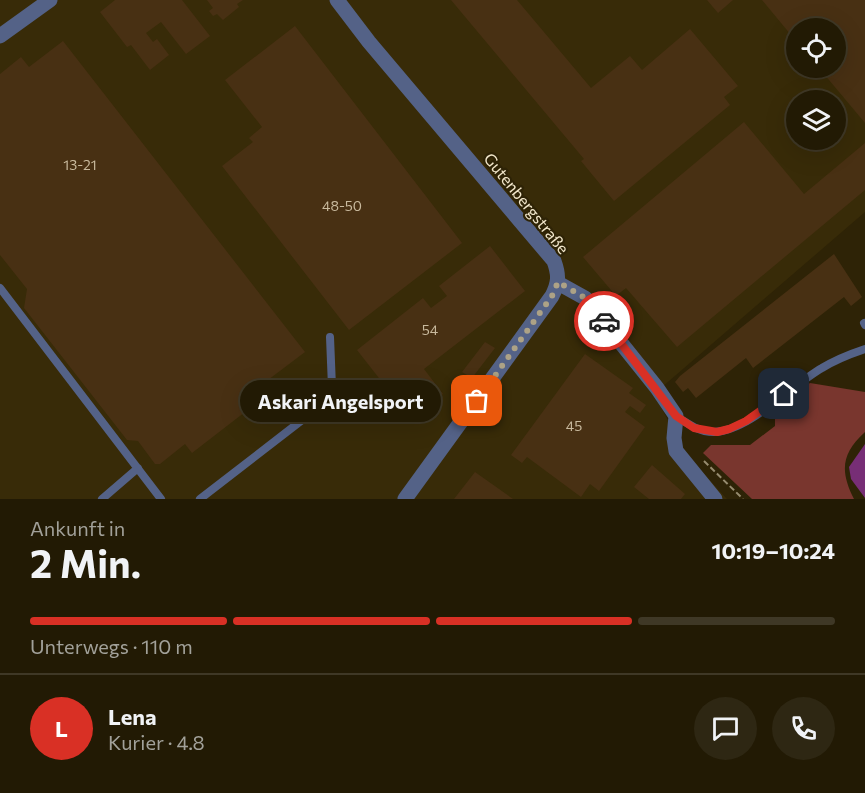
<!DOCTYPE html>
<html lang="de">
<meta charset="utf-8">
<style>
:root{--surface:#221a04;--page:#2e2713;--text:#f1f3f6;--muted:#a2a19a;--line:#3f3826;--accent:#d93025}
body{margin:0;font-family:Commissioner,sans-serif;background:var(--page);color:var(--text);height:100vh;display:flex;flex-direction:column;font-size:22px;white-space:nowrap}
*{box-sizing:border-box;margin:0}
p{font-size:20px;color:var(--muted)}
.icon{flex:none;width:33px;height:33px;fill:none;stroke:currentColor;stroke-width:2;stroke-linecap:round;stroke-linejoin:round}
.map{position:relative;height:499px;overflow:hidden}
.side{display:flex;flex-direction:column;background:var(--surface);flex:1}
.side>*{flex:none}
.fabs{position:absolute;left:786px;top:18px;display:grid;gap:12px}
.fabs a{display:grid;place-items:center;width:60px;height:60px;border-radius:50%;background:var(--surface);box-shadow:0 6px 24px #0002,0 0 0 2px var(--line);font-size:30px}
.pin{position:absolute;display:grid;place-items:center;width:51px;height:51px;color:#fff;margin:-26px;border-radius:12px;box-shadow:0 3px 9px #0006}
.courier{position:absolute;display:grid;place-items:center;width:60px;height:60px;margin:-30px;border:4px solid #d93025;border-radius:50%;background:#fff;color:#222;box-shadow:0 2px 8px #0007}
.bubble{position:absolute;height:42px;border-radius:21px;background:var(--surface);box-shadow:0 6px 24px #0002,0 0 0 2px var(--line);font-size:20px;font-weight:700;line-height:42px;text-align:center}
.summary em{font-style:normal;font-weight:700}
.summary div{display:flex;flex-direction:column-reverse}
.summary{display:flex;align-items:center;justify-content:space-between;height:102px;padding:0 30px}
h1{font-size:39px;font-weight:700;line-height:45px}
.bar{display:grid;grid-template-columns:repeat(4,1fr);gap:9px 6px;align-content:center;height:72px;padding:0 30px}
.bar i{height:8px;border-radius:4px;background:var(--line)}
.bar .current{background:var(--accent)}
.bar p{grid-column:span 4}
.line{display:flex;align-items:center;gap:15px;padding:0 30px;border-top:2px solid var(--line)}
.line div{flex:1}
.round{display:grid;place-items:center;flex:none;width:63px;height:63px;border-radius:32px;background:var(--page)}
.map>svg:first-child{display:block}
</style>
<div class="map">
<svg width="865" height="499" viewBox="0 0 865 499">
<rect width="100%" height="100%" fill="#2e2306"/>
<path fill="#382b08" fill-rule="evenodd" d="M 0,0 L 865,0 L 865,212 L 654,394 L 686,454 L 727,499 L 0,499 ZM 796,28 L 836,28 L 836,68 L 796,68 ZM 796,100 L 836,100 L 836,140 L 796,140 Z"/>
<path fill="#79362e" d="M 810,383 L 865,392 L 865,432 C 841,454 840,471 854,499 L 752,499 L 703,453 L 711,445 L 750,445 L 775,426 L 775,409 Z"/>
<path fill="#772e76" d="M 865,444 L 865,498 L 851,479 L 849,467 Z"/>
<path fill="#483013" d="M 115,0 L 182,0 L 210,36 L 186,54 L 161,22 L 146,33 L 153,42 L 157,39 L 169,55 L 150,70 L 131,45 L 127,47 L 100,12 Z
M 207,0 L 243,0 L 237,4 L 239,7 L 223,20 L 217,14 L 213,16 L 209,11 L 213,8 Z
M 451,0 L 517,0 L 591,88 L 630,56 L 642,70 L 690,29 L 738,86 L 724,97 L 730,105 L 614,201 L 581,161 L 584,159 Z
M 707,0 L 733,0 L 718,13 Z
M 762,0 L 865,0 L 865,123 L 819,68 L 836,68 L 836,28 L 796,28 L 796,41 Z
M 295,26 L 462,243 L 349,330 L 222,166 L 253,142 L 249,138 L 262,127 L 225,80 Z
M 63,41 L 305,352 L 256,389 L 263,398 L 192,453 L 185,444 L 160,464 L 155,464 L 138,441 L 127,440 L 24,308 L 27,289 L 0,255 L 0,74 L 21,57 L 29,67 Z
M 744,122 L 804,194 L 865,143 L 865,190 L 677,347 L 626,288 L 616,296 L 583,257 Z
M 490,246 L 525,291 L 424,369 L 443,394 L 411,419 L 357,350 L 423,298 L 431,308 L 447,296 L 439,286 Z
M 834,254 L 862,297 L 851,306 L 844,297 L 753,368 L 746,358 L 696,398 L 688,388 L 683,392 L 675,382 L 680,376 Z
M 485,342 L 495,348 L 472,378 L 462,372 Z
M 585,354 L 633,388 L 629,393 L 646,405 L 640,413 L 630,406 L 625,412 L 645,427 L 599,491 L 590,484 L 581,497 L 527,457 L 522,463 L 511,455 Z
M 652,465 L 685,494 L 681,499 L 649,499 L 634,487 Z
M 475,472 L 513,499 L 454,499 Z"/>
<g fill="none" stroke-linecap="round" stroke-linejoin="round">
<path stroke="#968b6f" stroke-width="2" stroke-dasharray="6 3" stroke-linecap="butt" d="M 704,461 L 743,499"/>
<path stroke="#546287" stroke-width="8" d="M 0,288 L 161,499
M 864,323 L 865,325
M 676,416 C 688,424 699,432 714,432 C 749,431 792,385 822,368 C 835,360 850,354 865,349
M 102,499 L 138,468
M 200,499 L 328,400 L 332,387 L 330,337"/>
<path stroke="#546287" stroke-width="15" d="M 337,0 L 369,42 L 554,261 C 559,275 559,282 552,296 L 405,499
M 0,36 L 50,0
M 558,283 L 585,298 L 657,388 L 676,416 L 674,438 L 676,451 L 715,499"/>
</g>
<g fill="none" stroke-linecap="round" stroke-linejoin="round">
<path stroke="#ada286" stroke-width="6" stroke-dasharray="0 10.8" d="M 477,401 L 552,296 L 558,282 L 585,298 L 604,321"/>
<path stroke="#d93025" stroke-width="8" d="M 604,321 L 676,416 L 694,428 L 717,432 L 729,429 L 746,421 L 784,394"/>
</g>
<g text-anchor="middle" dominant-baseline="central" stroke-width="4.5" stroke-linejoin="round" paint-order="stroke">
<g font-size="14" fill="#c8b99d">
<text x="80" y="164">13-21</text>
<text x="342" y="205">48-50</text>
<text x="430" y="329">54</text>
<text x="574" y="425">45</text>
</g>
<g font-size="16" fill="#f2e7cb" stroke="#2e2306">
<text transform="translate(527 203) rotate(51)">Gutenbergstraße</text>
</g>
</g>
</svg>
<div class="fabs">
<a><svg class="icon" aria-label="locate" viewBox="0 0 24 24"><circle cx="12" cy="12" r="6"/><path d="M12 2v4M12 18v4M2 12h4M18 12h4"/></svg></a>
<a><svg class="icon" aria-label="layers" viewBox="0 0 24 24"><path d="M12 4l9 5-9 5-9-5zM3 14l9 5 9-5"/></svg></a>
</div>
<div class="pin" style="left:477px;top:401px;background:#ea580c"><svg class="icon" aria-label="bag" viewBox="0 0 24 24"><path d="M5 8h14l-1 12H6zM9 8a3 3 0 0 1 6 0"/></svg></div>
<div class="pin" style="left:784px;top:394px;background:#1f2937"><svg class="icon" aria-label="home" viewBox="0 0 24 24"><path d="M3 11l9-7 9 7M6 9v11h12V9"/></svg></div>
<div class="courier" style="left:604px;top:321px"><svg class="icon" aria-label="car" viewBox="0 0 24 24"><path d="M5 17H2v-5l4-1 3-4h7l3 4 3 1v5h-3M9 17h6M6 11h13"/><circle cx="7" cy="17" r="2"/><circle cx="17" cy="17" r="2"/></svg></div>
<div class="bubble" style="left:240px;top:380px;width:201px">Askari Angelsport</div>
</div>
<section class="side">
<div class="summary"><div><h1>2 Min.</h1><p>Ankunft in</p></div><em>10:19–10:24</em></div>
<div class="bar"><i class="current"></i><i class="current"></i><i class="current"></i><i></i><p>Unterwegs · 110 m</p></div>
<div class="line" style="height:108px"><b class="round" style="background:var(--accent);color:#fff">L</b><div><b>Lena</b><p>Kurier · 4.8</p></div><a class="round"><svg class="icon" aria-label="chat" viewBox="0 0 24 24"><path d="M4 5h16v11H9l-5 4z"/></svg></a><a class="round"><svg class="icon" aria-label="phone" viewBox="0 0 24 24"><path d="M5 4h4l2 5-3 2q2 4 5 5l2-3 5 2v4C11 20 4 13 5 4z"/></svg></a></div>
</section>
